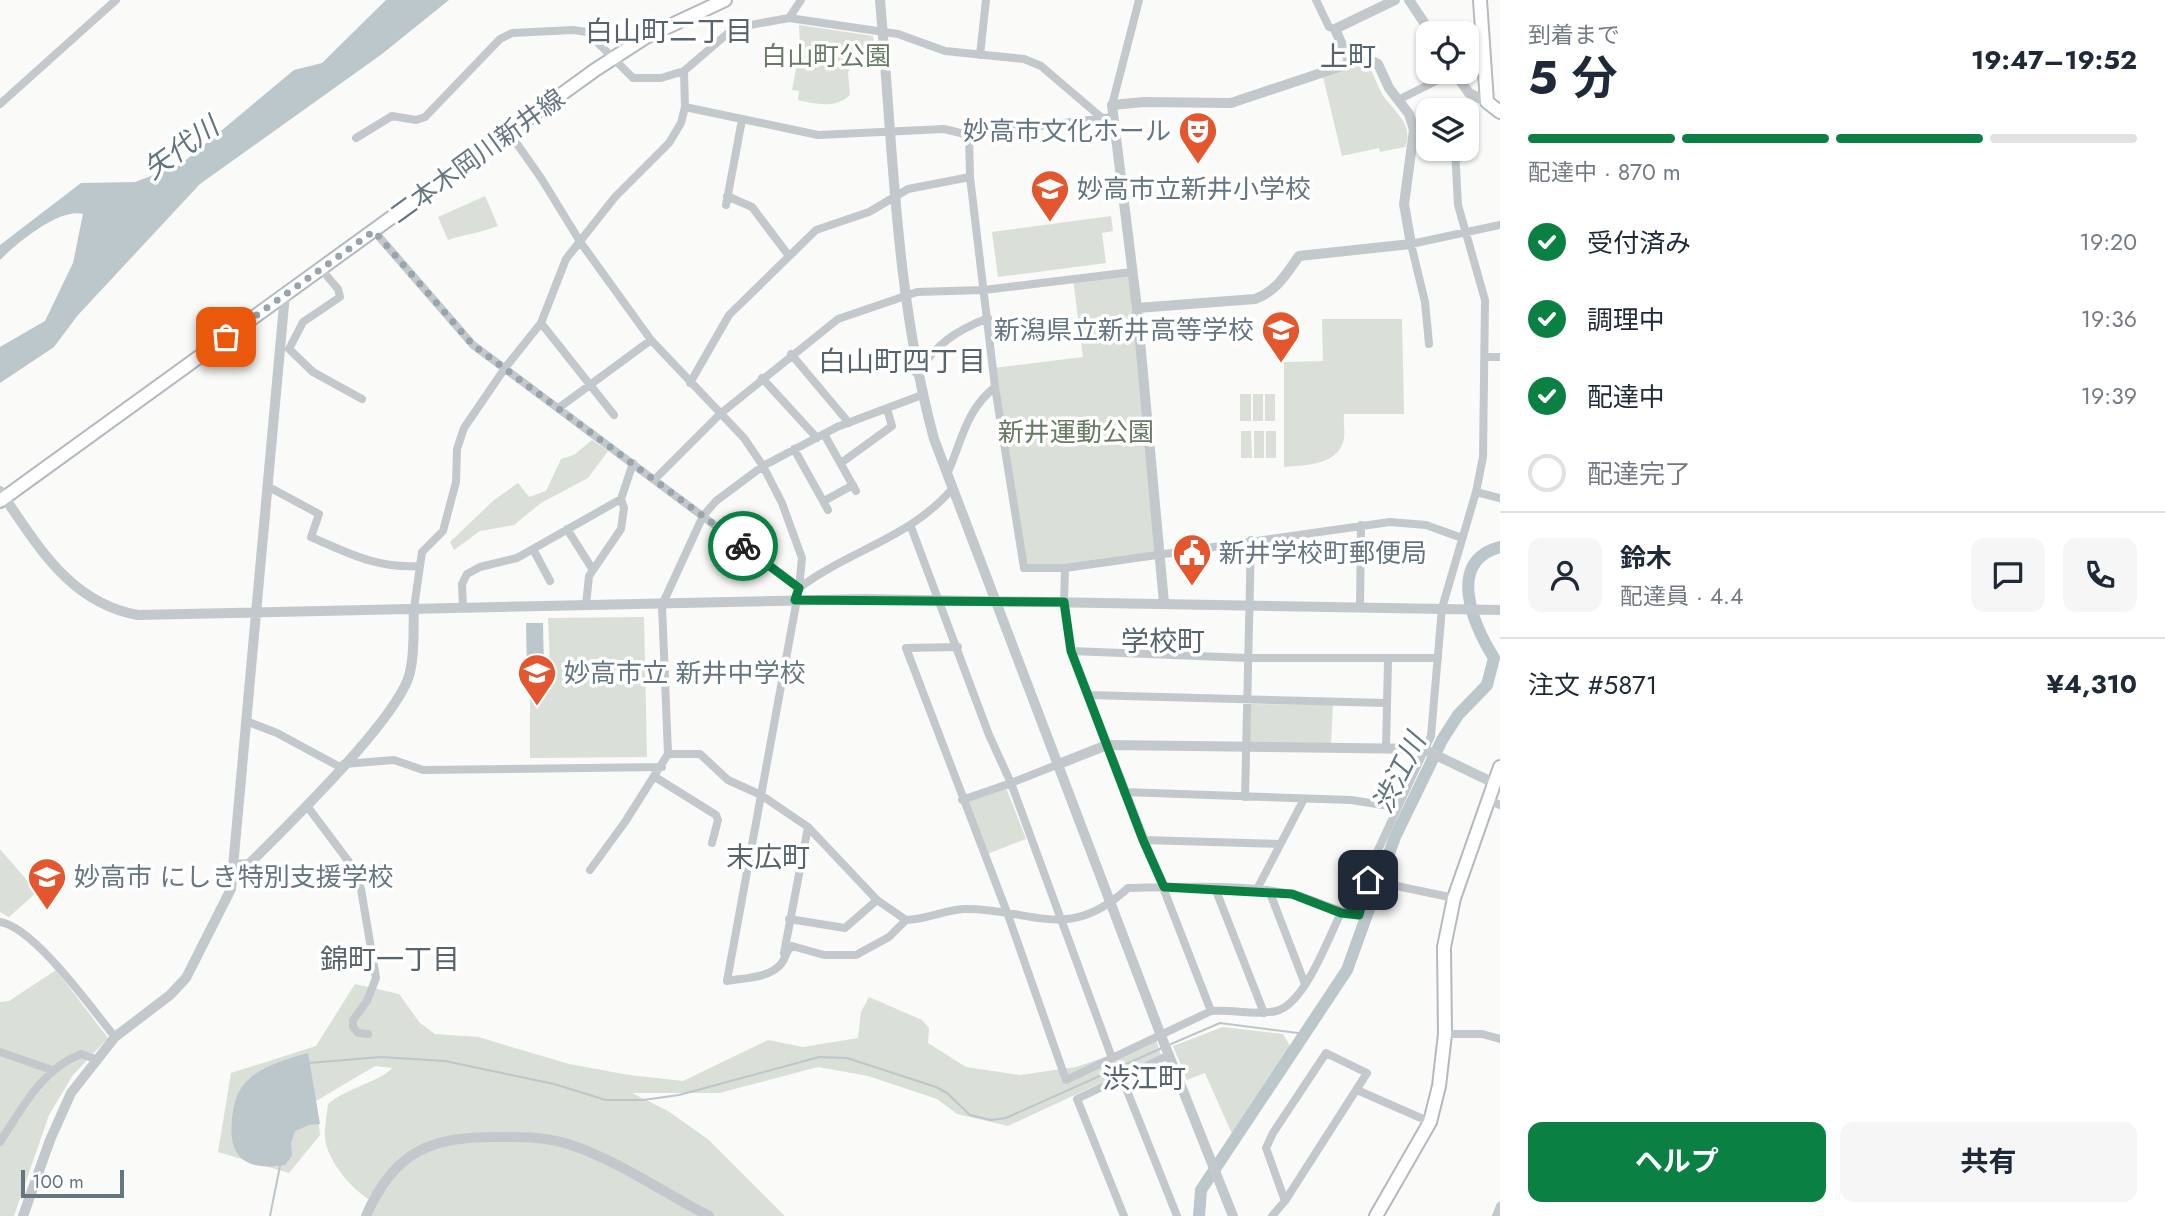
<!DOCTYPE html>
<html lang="ja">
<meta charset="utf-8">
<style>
:root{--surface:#fff;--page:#f6f6f7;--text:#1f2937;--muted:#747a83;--line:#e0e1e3;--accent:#0b8043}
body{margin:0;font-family:Jost,"Noto Sans JP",sans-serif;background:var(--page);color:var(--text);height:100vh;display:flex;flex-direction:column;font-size:26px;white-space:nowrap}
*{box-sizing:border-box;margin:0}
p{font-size:23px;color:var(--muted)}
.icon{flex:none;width:38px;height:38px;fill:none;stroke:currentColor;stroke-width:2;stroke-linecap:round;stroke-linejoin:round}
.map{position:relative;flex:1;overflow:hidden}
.sheet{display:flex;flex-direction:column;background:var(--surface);width:665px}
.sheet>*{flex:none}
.buttons{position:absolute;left:1416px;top:21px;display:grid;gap:14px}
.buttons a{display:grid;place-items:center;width:63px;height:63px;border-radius:14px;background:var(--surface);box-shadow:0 2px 5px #0004;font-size:35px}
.scale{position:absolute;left:21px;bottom:18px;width:103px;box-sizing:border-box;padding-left:7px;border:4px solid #657683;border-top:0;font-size:19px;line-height:24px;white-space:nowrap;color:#657683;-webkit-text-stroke:5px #fff;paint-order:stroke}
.pin{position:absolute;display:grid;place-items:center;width:60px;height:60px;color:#fff;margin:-30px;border-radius:14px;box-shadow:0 4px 10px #0006}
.courier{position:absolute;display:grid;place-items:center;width:70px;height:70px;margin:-35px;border:5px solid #0b8043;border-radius:50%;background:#fff;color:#222;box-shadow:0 2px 9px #0007}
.head em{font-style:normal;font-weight:700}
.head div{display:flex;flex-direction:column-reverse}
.head{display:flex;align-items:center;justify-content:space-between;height:119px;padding:0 28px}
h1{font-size:46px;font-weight:700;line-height:52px}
.bar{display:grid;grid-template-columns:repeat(4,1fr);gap:10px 7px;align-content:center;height:84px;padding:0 28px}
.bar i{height:9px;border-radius:5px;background:var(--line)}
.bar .selected{background:var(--accent)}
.bar p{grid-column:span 4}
.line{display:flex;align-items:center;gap:18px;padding:0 28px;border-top:2px solid var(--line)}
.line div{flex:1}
.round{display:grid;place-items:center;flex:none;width:74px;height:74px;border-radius:14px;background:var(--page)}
ol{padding:0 28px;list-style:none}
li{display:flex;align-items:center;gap:21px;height:77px}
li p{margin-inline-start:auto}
li .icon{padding:7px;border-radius:50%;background:var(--accent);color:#fff;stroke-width:4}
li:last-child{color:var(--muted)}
li i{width:38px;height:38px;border:4px solid var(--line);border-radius:50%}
.action{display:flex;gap:14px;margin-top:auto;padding:14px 28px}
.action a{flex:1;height:80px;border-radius:14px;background:var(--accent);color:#fff;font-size:28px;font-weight:700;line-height:80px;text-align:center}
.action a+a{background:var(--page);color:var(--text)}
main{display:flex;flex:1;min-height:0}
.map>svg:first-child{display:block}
</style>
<main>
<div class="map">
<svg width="1500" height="1216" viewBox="0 0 1500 1216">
<rect width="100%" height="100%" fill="#fafaf8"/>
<path fill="#dadfd7" d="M 799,25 L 873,36 L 874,42 L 858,50 L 848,73 L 850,95 C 835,109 816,104 798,100 L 799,91 L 792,90 L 800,47 Z
M 1364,63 L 1369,65 C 1374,75 1378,88 1384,97 C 1396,113 1414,125 1405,147 L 1380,152 L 1379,148 L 1342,156 L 1323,77 Z
M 485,196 L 498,226 C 480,233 466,234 448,240 L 438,217 Z
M 1111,216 L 1113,231 L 1102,233 L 1106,263 L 998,277 L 992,232 Z
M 1132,272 L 1160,554 L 1065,568 L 1024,568 L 993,368 L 1083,357 L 1073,279 Z
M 1322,319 L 1402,319 L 1404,414 L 1344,414 C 1343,423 1346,434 1343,442 C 1336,466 1303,465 1284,467 L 1284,362 L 1323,361 Z
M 1240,394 L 1251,394 L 1251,421 L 1240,421 Z
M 1253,394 L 1263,394 L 1263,421 L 1253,421 Z
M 1265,394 L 1275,394 L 1275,421 L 1265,421 Z
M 1241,431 L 1251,431 L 1252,458 L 1241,458 Z
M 1254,431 L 1264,431 L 1264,458 L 1254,458 Z
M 1266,431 L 1276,431 L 1276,458 L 1266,458 Z
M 592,440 L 608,451 L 588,478 L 541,503 L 514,525 L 480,531 L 454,550 L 450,542 L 494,500 L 518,483 L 529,497 L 546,491 L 561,459 L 574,455 Z
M 644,617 L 647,757 L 530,758 L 530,689 L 551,688 L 548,618 Z
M 1249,704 L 1333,705 L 1331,745 L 1249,745 Z
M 1005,785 L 1026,839 L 985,855 L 965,800 Z
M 0,849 L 37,892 L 9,917 L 0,912 Z
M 56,970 L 108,1038 L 73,1075 L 49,1115 L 14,1216 L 0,1216 L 0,1002 L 9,1001 Z
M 355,984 L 399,994 L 420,1023 L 435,1034 L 478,1037 L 569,1064 L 629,1075 L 683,1081 L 768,1040 L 803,1047 L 858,1038 L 861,1012 L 869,997 L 922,1020 L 929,1028 L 928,1043 L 966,1067 L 1020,1075 L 1076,1067 L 1156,1040 L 1161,1055 L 1008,1126 L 957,1114 L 937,1099 L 868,1076 L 818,1067 L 719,1093 L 632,1093 L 668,1111 L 709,1140 L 785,1216 L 367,1216 L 373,1202 C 353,1191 328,1162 325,1139 C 324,1128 327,1115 328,1104 C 347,1088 374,1084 393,1068 L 375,1066 L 316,1101 L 320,1135 L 289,1173 L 218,1152 L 231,1073 L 316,1046 Z
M 1223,1027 L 1283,1034 L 1290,1046 L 1232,1134 L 1205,1073 L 1187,1080 L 1173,1046 Z"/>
<path fill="#bbc7cb" d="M 386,0 L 449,0 L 382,54 L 200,184 L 78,315 L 54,347 L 0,383 L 0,347 L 45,321 L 73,263 L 83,214 C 59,208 17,243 0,260 L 0,245 L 81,183 L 135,182 L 180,165 L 294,70 L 322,63 Z
M 526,623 L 543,623 L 544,673 L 527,673 Z
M 308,1053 L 320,1124 L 309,1125 L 295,1131 L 291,1143 L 292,1156 L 285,1165 C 246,1171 228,1158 232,1119 C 234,1104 236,1091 248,1080 C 264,1065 287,1059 308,1053 Z"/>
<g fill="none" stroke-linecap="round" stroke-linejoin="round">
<path stroke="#bbc7cb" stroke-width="2" d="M 1171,1044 L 1220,1023 L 1306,1034
M 309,1063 L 381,1057 L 445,1061 L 554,1084 L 606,1100 L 643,1100 L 679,1095 L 819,1057 L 847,1058 L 936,1087 L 947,1093 L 970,1115 L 991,1120 L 1006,1118 L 1162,1048
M 270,1216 L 280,1166"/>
<path stroke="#bbc7cb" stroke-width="12" d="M 1199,1216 L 1201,1190 L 1347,970 L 1395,837 L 1442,740 L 1458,715 L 1487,685 L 1494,658 C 1474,626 1445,561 1500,547"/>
<g stroke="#b3babf" stroke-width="16">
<path id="secondary" d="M 0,501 L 595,70 L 646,37 L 725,0
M 1376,1216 L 1430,1122 L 1439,1086 L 1445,1034 L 1444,947 L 1454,898 L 1500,767"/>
</g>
<g stroke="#b5babe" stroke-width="16">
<path id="primary" d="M 1480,0 L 1487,102 L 1500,112"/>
</g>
<path stroke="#c3c8cc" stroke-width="8" d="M 1316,0 L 1329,27 L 1335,29
M 789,18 L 801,0
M 980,55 L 986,0
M 1398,100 L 1454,72
M 0,104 L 116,0
M 1112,105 L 1139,0
M 685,107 L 818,135 L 944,129 L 969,135 L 1112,117
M 508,131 L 541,178 L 581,243 L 651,340 L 744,438 L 763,466 L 782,503 L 802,558 L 799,588 L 727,981 C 743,978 770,978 781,964 C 787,957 784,953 792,946 L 824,955 L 856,955 L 889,937 L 906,920
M 969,135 L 970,177 L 995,387 L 1024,568 L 1065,568
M 356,138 L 392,116 L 416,120 L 425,117 L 500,39 L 512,33 L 573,30 L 587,32 L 633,78 L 661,78 L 684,71 L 734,28 L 789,18 L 898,34 L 945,51 L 1024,59 L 1041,66 L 1102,118
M 727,196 L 752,207 L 789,256
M 726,205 L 742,120
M 374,231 L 473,345 L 799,588
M 321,269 L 338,289 L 340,297 L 303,322 L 289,349 L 313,372 L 362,399
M 541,323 L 614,415
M 1429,344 L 1425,302 L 1411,244 L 1500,225
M 791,354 L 849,423
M 1486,357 L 1500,357
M 916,373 C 939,343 953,332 988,318
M 762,378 L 817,438
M 690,383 L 729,315 L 816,230 L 869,212 L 908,189 L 970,177
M 560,407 L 651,340
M 824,434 L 856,491
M 794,449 L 828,510
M 841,463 L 892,426 L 887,409
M 948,472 C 962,440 966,410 995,387
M 655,479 L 720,414 L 838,319 L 917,292 L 984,290 L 1132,272
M 267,486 L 319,514 L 311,537 C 348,553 378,569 419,566
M 1476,492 L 1500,498
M 824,501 L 853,485
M 911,527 L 989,735 L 1011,783 L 962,800
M 567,529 L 593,570
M 533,549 L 550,581
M 799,588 C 851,549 908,540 953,488
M 586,605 L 589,576 L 621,529 L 624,508 L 621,499 L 633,463
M 1360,607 L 1361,525
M 414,608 L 422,552 L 443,531 L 456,482 L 457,449 L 464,428 L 505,368 L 541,323 L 566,259 L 615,197 L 669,143 L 681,123 L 685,107 L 684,71
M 463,608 L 462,584 L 467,574 L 480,567 L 517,558 L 621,499
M 958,647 L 906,648 L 1008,915 L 1066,1080 L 1211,1011 C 1232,1009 1256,1016 1276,1011 C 1305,1004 1328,938 1341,913
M 1071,651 L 1248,658 L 1438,658
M 1088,695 L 1386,703
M 246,721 L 277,733 L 340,767
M 1386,749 L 1388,660
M 668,754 L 700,754 L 728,780 L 761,795 L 808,827 L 877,900 L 906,920 C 927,919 945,910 964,909 C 1032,908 1067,944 1128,888 C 1178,887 1243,884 1291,894 C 1315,899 1335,912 1359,915 L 1378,850 L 1431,736 L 1442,608 L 1476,492 L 1483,457 L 1485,300 L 1458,205 L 1455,149
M 344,764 L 394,760 L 423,770 L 662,767
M 1059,764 L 1011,783 L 1112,1058
M 655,777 L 716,815 L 718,820 L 712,843
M 1124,792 L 1351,800 L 1396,807
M 1245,797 L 1251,540
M 1489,800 L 1500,805
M 307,806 L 352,866 L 361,889 L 376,978 L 367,1001 L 353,1020 L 353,1027 L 358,1033 L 368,1034
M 1143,840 L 1280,844
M 590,870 L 625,822 L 668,754 L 662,605 L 703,516 L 716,501 L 763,466 L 837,427 L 922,395
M 1368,880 L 1454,898
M 1215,888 L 1264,1013
M 1256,891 L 1304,799
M 1270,893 L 1305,984
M 789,919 L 845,928 L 877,900
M 0,922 C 34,927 92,1009 115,1037
M 784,953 L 808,827
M 1211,1011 L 1071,651 L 1064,602 L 1065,568 L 1390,522 L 1426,525 L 1462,538
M 1445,1034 L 1482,1034 L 1500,1039
M 0,1052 L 52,1070
M 1122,1078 L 1177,1216
M 1357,1090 L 1430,1122
M 0,1142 C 22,1108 42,1069 81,1054 L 95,1059
M 1124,1216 L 1077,1099 L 1169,1055
M 1272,1216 L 1285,1201 L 1367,1073 L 1326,1053 L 1273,1133 L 1266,1148 L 1285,1201
M 1496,1216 L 1500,1206"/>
<path stroke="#c3c8cc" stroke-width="10" d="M 880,0 C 893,147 895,295 934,439 L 1160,1033 L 1233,1216
M 1409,0 L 1431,33
M 1350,63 L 1335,29 L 1395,0
M 1454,72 L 1469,93 L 1487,102
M 1137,308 L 1255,299 C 1277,291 1286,274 1299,256 L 1411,244 L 1404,204 L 1414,130 L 1409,114 L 1389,88 L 1378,64 L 1366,58 L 1231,103 L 1144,102 L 1112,105 L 1137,308 L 1164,603
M 0,491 C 37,544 69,603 138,615 L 865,599 L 1500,610
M 1059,764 L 1107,745 L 1423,749 L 1494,783
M 234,865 L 249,864 C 285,828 401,716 410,672 C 415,652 413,629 414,608
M 23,1216 L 50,1140 L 71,1093 L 115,1037 L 170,995 L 186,978 L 231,889 L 285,294
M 366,1216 C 395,1149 433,1136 502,1137 C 525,1137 548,1137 571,1145 C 619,1161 664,1193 709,1216"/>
<use href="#secondary" stroke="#fff" stroke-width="12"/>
<use href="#primary" stroke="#fff" stroke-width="12"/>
</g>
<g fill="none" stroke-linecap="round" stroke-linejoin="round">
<path stroke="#99a4ac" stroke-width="7" stroke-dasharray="0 12.6" d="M 226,337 L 374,231 L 473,345 L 743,546"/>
<path stroke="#0b8043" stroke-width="9" d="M 743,546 L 799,588 L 795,600 L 1064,602 L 1071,651 L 1143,840 L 1164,887 L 1292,894 L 1341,913 L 1359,915 L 1368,880"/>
</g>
<defs>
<g id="theatre-pin" transform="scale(2.0125)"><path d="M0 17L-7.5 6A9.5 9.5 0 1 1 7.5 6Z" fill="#e4572e" stroke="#fff"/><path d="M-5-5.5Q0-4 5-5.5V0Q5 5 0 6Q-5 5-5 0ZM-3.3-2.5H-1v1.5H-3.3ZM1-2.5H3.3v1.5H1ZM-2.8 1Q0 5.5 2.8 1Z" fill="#fff"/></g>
<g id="school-pin" transform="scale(2.0125)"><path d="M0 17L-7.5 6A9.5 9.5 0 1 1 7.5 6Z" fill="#e4572e" stroke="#fff"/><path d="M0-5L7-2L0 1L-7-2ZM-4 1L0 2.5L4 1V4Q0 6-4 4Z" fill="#fff"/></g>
<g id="civic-pin" transform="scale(2.0125)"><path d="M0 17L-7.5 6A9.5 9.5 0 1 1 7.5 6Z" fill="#e4572e" stroke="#fff"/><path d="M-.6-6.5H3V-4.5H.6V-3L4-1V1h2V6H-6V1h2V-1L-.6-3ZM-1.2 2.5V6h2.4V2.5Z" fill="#fff"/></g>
</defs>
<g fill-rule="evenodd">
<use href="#theatre-pin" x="1198" y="131"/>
<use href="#school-pin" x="1050" y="189"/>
<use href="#school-pin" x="1281" y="330"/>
<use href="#civic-pin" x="1192" y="553"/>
<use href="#school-pin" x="537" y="673"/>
<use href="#school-pin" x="47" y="877"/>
</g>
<g text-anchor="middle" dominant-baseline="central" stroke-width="7" stroke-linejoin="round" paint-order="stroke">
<g font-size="26" fill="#687a64" stroke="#fff">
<text x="826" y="56">白山町公園</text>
<text x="1076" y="432">新井運動公園</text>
</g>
<g font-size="26" fill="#657683" stroke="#fff" text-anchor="start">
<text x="1171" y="131" text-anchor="end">妙高市文化ホール</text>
<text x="1077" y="189">妙高市立新井小学校</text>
<text x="1254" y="330" text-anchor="end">新潟県立新井高等学校</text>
<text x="1219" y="553">新井学校町郵便局</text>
<text x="564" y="673">妙高市立 新井中学校</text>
<text x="74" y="877">妙高市 にしき特別支援学校</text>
</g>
<g font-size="26" fill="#657683" stroke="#fff">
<text transform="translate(477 156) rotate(-36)">二本木岡川新井線</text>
</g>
<g font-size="28" fill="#57646e" stroke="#fff">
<text x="669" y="31">白山町二丁目</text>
<text x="1348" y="56">上町</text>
<text x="902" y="361">白山町四丁目</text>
<text x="1163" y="641">学校町</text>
<text x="768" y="857">末広町</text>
<text x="390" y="959">錦町一丁目</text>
<text x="1144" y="1078">渋江町</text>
</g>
<g font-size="28" font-style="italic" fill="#60757c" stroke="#fff">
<text transform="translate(181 148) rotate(-36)">矢代川</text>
<text transform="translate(1399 773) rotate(-64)">渋江川</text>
</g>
</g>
</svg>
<div class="buttons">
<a><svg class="icon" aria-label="locate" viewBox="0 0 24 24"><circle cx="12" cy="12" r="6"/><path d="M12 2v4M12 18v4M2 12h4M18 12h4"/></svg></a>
<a><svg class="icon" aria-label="layers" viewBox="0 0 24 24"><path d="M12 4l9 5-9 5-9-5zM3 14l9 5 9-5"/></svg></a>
</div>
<div class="scale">100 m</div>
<div class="pin" style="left:226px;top:337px;background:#ea580c"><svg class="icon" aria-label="bag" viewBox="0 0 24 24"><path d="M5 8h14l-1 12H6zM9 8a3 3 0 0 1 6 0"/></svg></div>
<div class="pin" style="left:1368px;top:880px;background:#1f2937"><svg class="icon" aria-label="home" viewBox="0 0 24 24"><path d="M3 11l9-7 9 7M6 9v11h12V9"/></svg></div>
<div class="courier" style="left:743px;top:546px"><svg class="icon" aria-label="bike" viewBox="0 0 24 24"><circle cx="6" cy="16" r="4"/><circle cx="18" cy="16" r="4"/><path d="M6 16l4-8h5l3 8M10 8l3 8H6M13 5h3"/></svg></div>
</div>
<section class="sheet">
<div class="head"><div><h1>5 分</h1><p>到着まで</p></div><em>19:47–19:52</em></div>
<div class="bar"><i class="selected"></i><i class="selected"></i><i class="selected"></i><i></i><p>配達中 · 870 m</p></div>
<ol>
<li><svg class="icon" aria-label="check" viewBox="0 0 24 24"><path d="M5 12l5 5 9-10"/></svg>受付済み<p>19:20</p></li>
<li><svg class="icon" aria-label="check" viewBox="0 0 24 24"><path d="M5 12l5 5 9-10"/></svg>調理中<p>19:36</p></li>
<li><svg class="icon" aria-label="check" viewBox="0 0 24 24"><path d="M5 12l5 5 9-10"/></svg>配達中<p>19:39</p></li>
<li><i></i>配達完了</li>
</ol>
<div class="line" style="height:126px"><a class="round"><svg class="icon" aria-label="person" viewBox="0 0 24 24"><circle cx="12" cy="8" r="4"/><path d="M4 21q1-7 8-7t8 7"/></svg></a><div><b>鈴木</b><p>配達員 · 4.4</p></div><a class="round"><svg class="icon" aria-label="chat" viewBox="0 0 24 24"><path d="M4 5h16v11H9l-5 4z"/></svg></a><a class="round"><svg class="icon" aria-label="phone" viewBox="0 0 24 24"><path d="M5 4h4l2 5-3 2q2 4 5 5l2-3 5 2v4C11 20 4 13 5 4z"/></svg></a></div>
<div class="line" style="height:91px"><div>注文 #5871</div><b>¥4,310</b></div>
<div class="action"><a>ヘルプ</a><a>共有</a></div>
</section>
</main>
